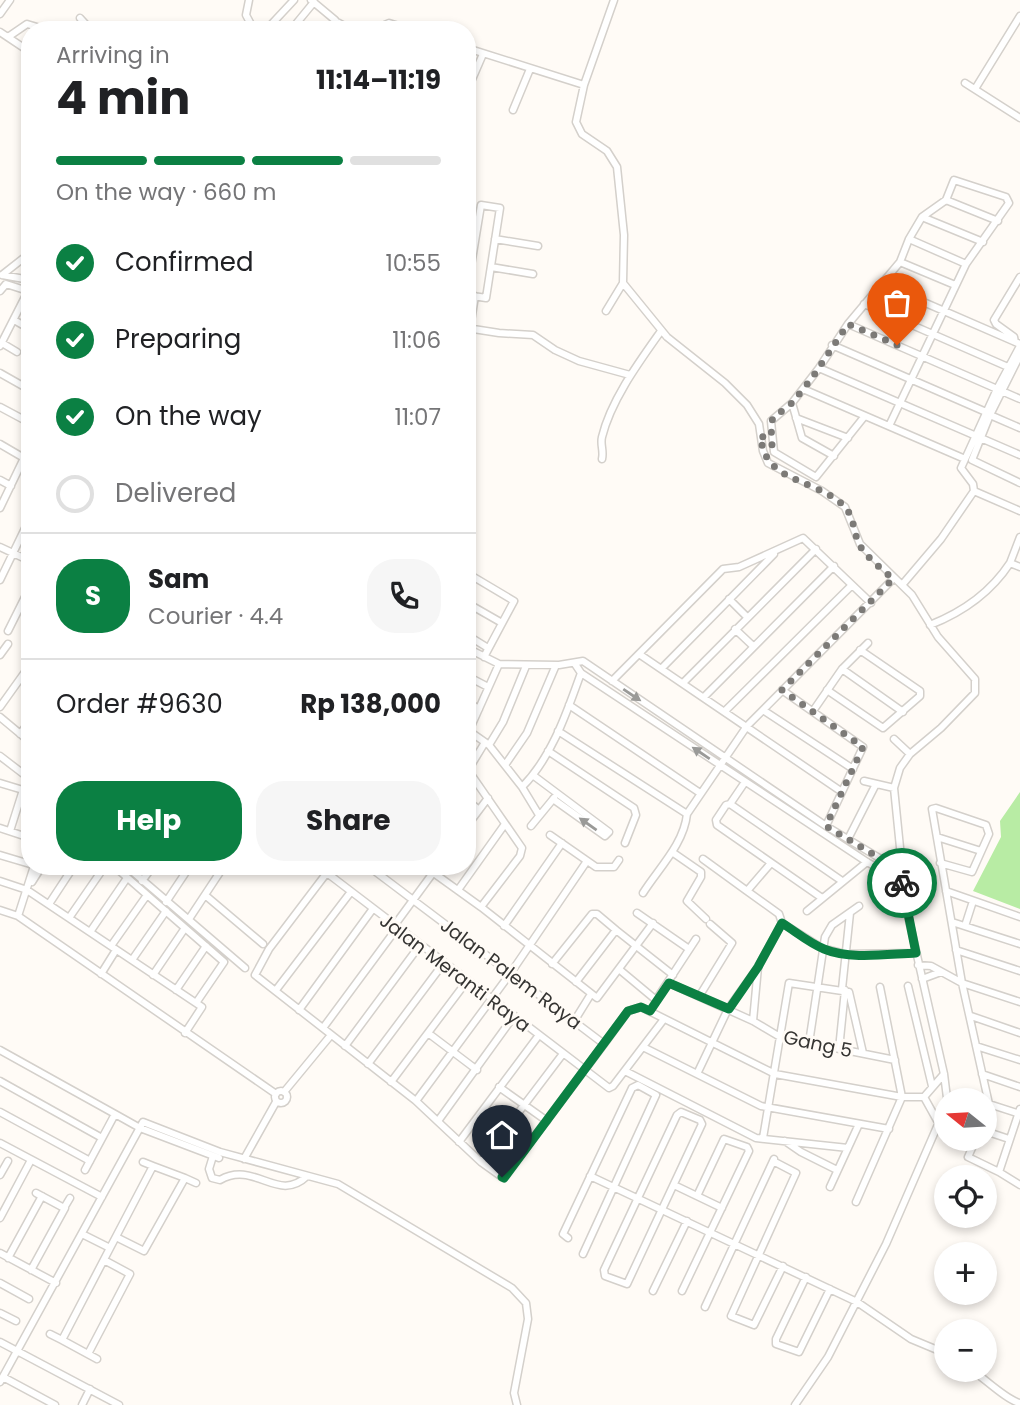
<!DOCTYPE html>
<meta charset="utf-8">
<style>
:root{--surface:#fff;--page:#f6f6f6;--text:#202124;--muted:#757577;--line:#e0e0e0;--accent:#0b8043}
body{margin:0;font-family:Poppins,sans-serif;background:var(--page);color:var(--text);height:100vh;display:flex;flex-direction:column;font-size:26px;white-space:nowrap}
*{box-sizing:border-box;margin:0}
p{font-size:23px;color:var(--muted)}
.icon{flex:none;width:38px;height:38px;fill:none;stroke:currentColor;stroke-width:2;stroke-linecap:round;stroke-linejoin:round}
.map{position:relative;flex:1;overflow:hidden}
.drawer{position:absolute;left:21px;top:21px;width:455px;height:854px;display:flex;flex-direction:column;background:var(--surface);border-radius:28px;box-shadow:0 4px 10px #0003}
.drawer>*{flex:none}
.needle{width:46px;rotate:288deg}
.controls{position:absolute;left:934px;top:1088px;display:grid;gap:14px}
.controls a{display:grid;place-items:center;width:63px;height:63px;border-radius:50%;background:var(--surface);box-shadow:0 4px 10px #0003;font-size:35px}
.pin{position:absolute;display:grid;place-items:center;width:60px;height:60px;color:#fff;margin:-72px -30px;border-radius:50% 50% 50% 0;rotate:-45deg;box-shadow:0 0 7px #0007}
.pin .icon{rotate:45deg}
.courier{position:absolute;display:grid;place-items:center;width:70px;height:70px;margin:-35px;border:5px solid #0b8043;border-radius:50%;background:#fff;color:#222;box-shadow:0 2px 9px #0007}
.summary em{font-style:normal;font-weight:700}
.summary div{display:flex;flex-direction:column-reverse}
.summary{display:flex;align-items:center;justify-content:space-between;height:119px;padding:0 35px}
h1{font-size:46px;font-weight:700;line-height:52px}
.bar{display:grid;grid-template-columns:repeat(4,1fr);gap:10px 7px;align-content:center;height:84px;padding:0 35px}
.bar i{height:9px;border-radius:5px;background:var(--line)}
.bar .current{background:var(--accent)}
.bar p{grid-column:span 4}
.line{display:flex;align-items:center;gap:18px;padding:0 35px;border-top:2px solid var(--line)}
.line div{flex:1}
.round{display:grid;place-items:center;flex:none;width:74px;height:74px;border-radius:28px;background:var(--page)}
ol{padding:0 35px;list-style:none}
li{display:flex;align-items:center;gap:21px;height:77px}
li p{margin-inline-start:auto}
li .icon{padding:7px;border-radius:50%;background:var(--accent);color:#fff;stroke-width:4}
li:last-child{color:var(--muted)}
li i{width:38px;height:38px;border:4px solid var(--line);border-radius:50%}
.action{display:flex;gap:14px;margin-top:auto;padding:14px 35px}
.action a{flex:1;height:80px;border-radius:28px;background:var(--accent);color:#fff;font-size:28px;font-weight:700;line-height:80px;text-align:center}
.action a+a{background:var(--page);color:var(--text)}
.map>svg:first-child{display:block}
</style>
<div class="map">
<svg width="1020" height="1405" viewBox="0 0 1020 1405">
<rect width="100%" height="100%" fill="#fffbf6"/>
<path fill="#b8eca4" d="M 1020,792 L 1020,909 L 973,891 L 1001,837 L 1000,821 Z"/>
<g fill="none" stroke-linecap="round" stroke-linejoin="round">
<g stroke="#d4d0cb" stroke-width="9">
<path id="minor" d="M 249,0 L 246,15 L 254,30
M 311,0 L 335,20 L 329,30
M 614,0 L 584,85 L 576,122 L 582,134 L 607,151 L 617,167 L 624,235 L 623,283 L 667,337 L 725,383 L 747,405 L 759,424 L 763,451 L 768,463 L 822,491 L 845,507 L 860,544 L 912,595 L 938,637 L 975,679 L 975,693 L 941,728 L 910,754 L 900,768 L 894,788 L 906,907 L 944,1074 L 947,1098 L 943,1113 L 886,1244 L 828,1357 L 795,1405
M 0,14 L 10,0
M 80,18 L 91,30
M 335,21 L 352,30
M 60,30 L 64,28
M 266,30 L 294,0
M 291,30 L 314,2
M 373,30 L 389,23 L 412,30
M 0,32 L 30,52
M 8,37 L 27,24 L 47,30
M 467,48 L 584,85
M 965,83 L 1020,118
M 975,89 L 1020,16
M 467,91 L 483,54
M 513,110 L 530,69
M 946,200 L 998,221
M 922,217 L 983,242
M 495,239 L 538,246
M 909,239 L 966,264
M 900,262 L 955,285
M 491,267 L 533,274
M 2,275 L 30,253
M 2,275 L 30,280
M 882,284 L 1020,344
M 467,290 L 481,205 L 500,208 L 486,298 L 467,295
M 0,291 L 6,284 L 28,291 L 0,346
M 864,304 L 1008,367
M 606,311 L 623,283
M 14,320 L 28,328
M 848,324 L 1020,399
M 467,328 L 499,333 L 533,335 L 555,350 L 579,361 L 630,375
M 470,328 L 475,296
M 1015,342 L 1014,337 L 996,324 L 994,320 L 1020,277
M 2,343 L 17,352
M 832,345 L 986,412
M 1020,346 L 997,389 L 961,468 L 973,484 L 974,491 L 1020,511
M 1020,355 L 990,415 L 972,460 L 1020,483
M 819,368 L 1020,455
M 0,373 L 30,390
M 803,389 L 965,459
M 792,403 L 802,438 L 834,456
M 0,407 L 30,423
M 990,415 L 1020,428
M 864,417 L 816,477 L 774,452 L 771,421 L 792,403 L 819,368 L 848,324 L 900,262 L 909,239 L 922,217 L 946,200 L 954,180 L 1006,197 L 1009,203 L 966,264 L 889,426
M 796,418 L 848,438
M 0,444 L 24,458 L 0,508
M 30,446 L 24,458 L 30,461
M 602,459 C 604,450 600,445 602,437 C 611,400 639,362 661,331
M 0,480 L 11,486
M 1020,537 L 1010,563 L 1020,567
M 0,547 L 30,561
M 467,573 L 514,601 L 484,657
M 0,580 L 30,518
M 902,585 L 941,539 L 974,491
M 729,599 L 747,617
M 467,603 L 502,623
M 930,625 C 963,612 991,592 1010,563
M 735,629 L 753,646
M 8,631 L 30,587
M 467,635 L 488,648
M 467,648 L 499,664 L 559,665 L 583,661 L 826,826 L 901,871
M 639,654 L 842,792
M 0,655 L 8,644
M 499,664 L 469,731 L 489,745 L 522,787 L 539,815
M 575,664 L 581,673 L 867,862 L 902,882
M 662,668 L 774,554
M 842,669 L 903,712
M 467,676 L 488,687
M 612,681 L 723,569 L 739,567 L 803,538 L 871,603
M 683,683 L 816,549
M 782,690 L 863,747 L 826,826
M 827,690 L 883,728 L 920,696 L 920,691 L 860,650
M 704,697 L 834,566
M 467,702 L 479,709
M 569,705 L 700,793
M 0,707 L 30,665
M 763,710 L 853,769
M 725,711 L 852,585
M 813,711 L 842,669 L 868,643
M 0,717 L 30,742
M 558,731 L 687,814 L 747,726 L 893,579
M 20,734 L 30,721
M 894,739 L 910,754
M 489,745 L 503,722 L 526,666
M 548,751 L 634,808 L 636,815 L 625,843
M 0,756 L 30,779
M 505,765 L 527,733 L 556,665
M 468,770 L 522,848 L 520,856 L 481,907
M 467,772 L 484,744
M 534,776 L 609,832 L 605,836 L 553,799
M 864,781 L 894,788
M 0,783 L 23,790 L 30,796
M 522,787 C 552,757 567,712 581,673
M 467,800 L 479,810
M 730,804 L 745,782
M 467,826 L 488,798
M 531,826 L 554,798
M 0,828 L 30,838
M 10,831 L 23,790
M 550,835 L 596,867 L 614,867 L 619,860
M 937,837 L 981,851
M 848,839 L 876,784
M 672,852 L 701,872 L 701,877 L 687,901 L 706,919
M 0,855 L 30,864
M 703,859 L 747,891
M 771,863 L 747,891 L 779,914 L 782,923 L 822,948 L 846,954 L 916,953
M 940,863 L 972,872 L 989,834 L 986,825 L 936,808 L 932,809 L 962,983 L 989,1104 L 985,1115
M 114,866 L 224,962 L 196,1003
M 126,866 L 245,968
M 332,866 L 269,949 L 255,975 L 416,1101 L 481,1162 L 502,1177 L 504,1177 L 604,1044
M 368,866 L 604,1044 L 628,1011 L 641,1007 L 775,1074 L 902,1097 L 924,1097
M 424,866 L 481,907 L 597,998 L 653,923
M 327,873 L 609,1088 L 613,1086 L 664,1019
M 0,881 L 27,890 L 202,1007 L 185,1033
M 142,881 L 153,866
M 32,882 L 42,866
M 458,890 L 505,824
M 946,891 L 1020,917
M 643,893 C 658,869 684,844 687,814
M 205,895 L 263,944
M 822,898 L 717,825 L 716,820 L 726,805 L 730,804 L 842,881
M 166,902 L 190,866
M 49,904 L 74,866
M 0,910 L 18,916 L 276,1094
M 807,911 L 867,862
M 637,913 L 689,949
M 18,916 L 34,866
M 69,918 L 105,866
M 189,919 L 224,866
M 952,922 L 1020,944
M 394,926 L 438,866
M 504,926 L 562,843
M 965,926 L 973,901
M 90,932 L 127,878
M 111,946 L 147,895
M 956,950 L 1020,971
M 132,960 L 166,911
M 552,964 L 592,914 L 597,914 L 616,930
M 918,965 L 931,966 L 962,983 L 1020,1002
M 758,967 L 782,923
M 620,970 L 656,1000 L 696,939
M 101,974 L 116,950
M 153,975 L 185,928
M 922,979 L 941,972
M 576,982 L 616,930 L 673,975
M 669,983 L 753,1021 L 780,1037 L 895,1060
M 908,986 L 932,1086
M 842,989 L 850,913
M 176,990 L 206,946
M 276,990 L 350,893
M 700,995 L 732,943 L 710,924
M 299,1010 L 372,910
M 971,1016 L 1020,1033
M 573,1023 L 591,994
M 323,1028 L 397,928
M 428,1033 L 477,1070
M 809,1043 L 825,937 L 832,925 L 859,906
M 345,1046 L 420,945
M 976,1046 L 1020,1060
M 643,1047 L 761,1106 L 889,1129
M 839,1049 L 845,990
M 0,1050 L 115,1114 L 85,1170
M 368,1064 L 443,964
M 625,1071 L 756,1138 L 848,1148
M 697,1074 L 728,1009 L 758,967 L 753,1021
M 982,1074 L 1020,1087
M 0,1081 L 102,1138
M 391,1082 L 467,981
M 499,1087 L 547,1121
M275 1097a6 6 0 1 1 12 0a6 6 0 1 1-12 0Z
M 284,1092 L 331,1035
M 416,1101 L 510,974 L 587,861
M 989,1104 L 1020,1114
M 1020,1109 L 999,1172 L 1020,1185
M 0,1112 L 90,1161
M 681,1112 L 700,1120 L 702,1124 L 627,1284 L 605,1276 L 604,1270 L 677,1115 Z
M 115,1114 L 140,1128 L 219,1158
M 438,1121 L 514,1016
M 939,1124 L 924,1097 L 944,1074
M 985,1131 L 1009,1139
M 763,1138 L 789,983 L 849,992 L 863,1053
M 976,1139 L 968,1157 L 999,1172
M 785,1141 L 801,1152 L 837,1170
M 459,1142 L 539,1035
M 0,1143 L 102,1197
M 213,1156 L 209,1169 L 212,1178 L 220,1180 C 255,1160 278,1204 307,1176
M 244,1159 L 276,1102
M 773,1161 L 796,1173 L 731,1316 L 754,1325 L 783,1266
M 143,1162 L 153,1166
M 481,1162 L 562,1055
M 0,1175 L 8,1161
M 590,1176 L 857,1302 L 911,1339 L 947,1354
M 185,1178 L 196,1183
M 674,1185 L 722,1208
M 830,1187 L 859,1124
M 36,1193 L 64,1208 L 70,1198
M 856,1202 L 902,1097 L 880,987
M 0,1218 L 31,1160
M 82,1234 L 110,1248 L 62,1340 L 97,1359
M 568,1238 L 563,1234 L 632,1088 L 638,1085 L 656,1095 L 583,1254
M 110,1248 L 153,1166 L 185,1178 L 144,1251 L 116,1237
M 0,1253 L 56,1283
M 8,1258 L 42,1196
M 31,1270 L 65,1208
M 806,1277 L 776,1339 L 776,1344 L 799,1352 L 830,1289
M 0,1283 L 29,1299
M 653,1291 L 687,1221
M 682,1291 L 749,1151 L 747,1147 L 724,1139 L 697,1196
M 705,1307 L 774,1159
M 0,1313 L 16,1321
M 50,1334 L 62,1340
M 0,1342 L 119,1405
M 88,1354 L 130,1274 L 104,1260
M 972,1370 C 985,1379 1008,1401 1020,1403
M 3,1377 L 55,1405
M 0,1382 L 143,1122 L 220,1152 L 338,1184 L 512,1288 L 526,1303 L 528,1319 L 514,1393 L 517,1405
M 82,1405 L 90,1389"/>
</g>
<use href="#minor" stroke="#fff" stroke-width="6"/>
</g>
<defs><path id="oneway-solid" d="M-6-.8H1V-3.2L6.5 0L1 3.2V.8H-6Z" transform="scale(1.75)"/></defs>
<g fill="#9a9a98">
<use href="#oneway-solid" transform="translate(632 695) rotate(34)"/>
<use href="#oneway-solid" transform="translate(701 753) rotate(-146)"/>
<use href="#oneway-solid" transform="translate(588 824) rotate(-145)"/>
</g>
<g fill="none" stroke-linecap="round" stroke-linejoin="round">
<path stroke="#7c7a77" stroke-width="7" stroke-dasharray="0 12.6" d="M 897,345 L 848,324 L 812,378 L 792,403 L 773,418 L 771,424 L 772,445 L 761,435 C 762,482 813,478 842,504 C 854,514 853,531 859,544 C 866,557 882,569 893,579 L 782,690 L 863,747 L 826,826 L 901,871 L 902,883"/>
<path stroke="#0b8043" stroke-width="9" d="M 502,1177 L 504,1178 L 628,1011 L 641,1007 L 650,1011 L 669,983 L 729,1009 L 758,967 L 782,923 C 795,931 809,943 824,949 C 850,960 888,954 916,953 L 902,883"/>
</g>
<g text-anchor="middle" dominant-baseline="central" stroke-width="6" stroke-linejoin="round" paint-order="stroke">
<g font-size="19" fill="#353432" stroke="#fffbf6">
<text transform="translate(455 973) rotate(37)">Jalan Meranti Raya</text>
<text transform="translate(511 974) rotate(37)">Jalan Palem Raya</text>
<text transform="translate(818 1044) rotate(12)">Gang 5</text>
</g>
</g>
</svg>
<div class="controls">
<a><svg class="needle" viewBox="-14 -14 28 28"><path d="M0-13l5 13h-10z" fill="#e53935"/><path d="M0 13l5-13h-10z" fill="#757577"/></svg></a>
<a><svg class="icon" aria-label="locate" viewBox="0 0 24 24"><circle cx="12" cy="12" r="6"/><path d="M12 2v4M12 18v4M2 12h4M18 12h4"/></svg></a>
<a>+</a>
<a>−</a>
</div>
<div class="pin" style="left:897px;top:345px;background:#ea580c"><svg class="icon" aria-label="bag" viewBox="0 0 24 24"><path d="M5 8h14l-1 12H6zM9 8a3 3 0 0 1 6 0"/></svg></div>
<div class="pin" style="left:502px;top:1177px;background:#1f2937"><svg class="icon" aria-label="home" viewBox="0 0 24 24"><path d="M3 11l9-7 9 7M6 9v11h12V9"/></svg></div>
<div class="courier" style="left:902px;top:883px"><svg class="icon" aria-label="bike" viewBox="0 0 24 24"><circle cx="6" cy="16" r="4"/><circle cx="18" cy="16" r="4"/><path d="M6 16l4-8h5l3 8M10 8l3 8H6M13 5h3"/></svg></div>
<section class="drawer">
<div class="summary"><div><h1>4 min</h1><p>Arriving in</p></div><em>11:14–11:19</em></div>
<div class="bar"><i class="current"></i><i class="current"></i><i class="current"></i><i></i><p>On the way · 660 m</p></div>
<ol>
<li><svg class="icon" aria-label="check" viewBox="0 0 24 24"><path d="M5 12l5 5 9-10"/></svg>Confirmed<p>10:55</p></li>
<li><svg class="icon" aria-label="check" viewBox="0 0 24 24"><path d="M5 12l5 5 9-10"/></svg>Preparing<p>11:06</p></li>
<li><svg class="icon" aria-label="check" viewBox="0 0 24 24"><path d="M5 12l5 5 9-10"/></svg>On the way<p>11:07</p></li>
<li><i></i>Delivered</li>
</ol>
<div class="line" style="height:126px"><b class="round" style="background:var(--accent);color:#fff">S</b><div><b>Sam</b><p>Courier · 4.4</p></div><a class="round"><svg class="icon" aria-label="phone" viewBox="0 0 24 24"><path d="M5 4h4l2 5-3 2q2 4 5 5l2-3 5 2v4C11 20 4 13 5 4z"/></svg></a></div>
<div class="line" style="height:91px"><div>Order #9630</div><b>Rp 138,000</b></div>
<div class="action"><a>Help</a><a>Share</a></div>
</section>
</div>
